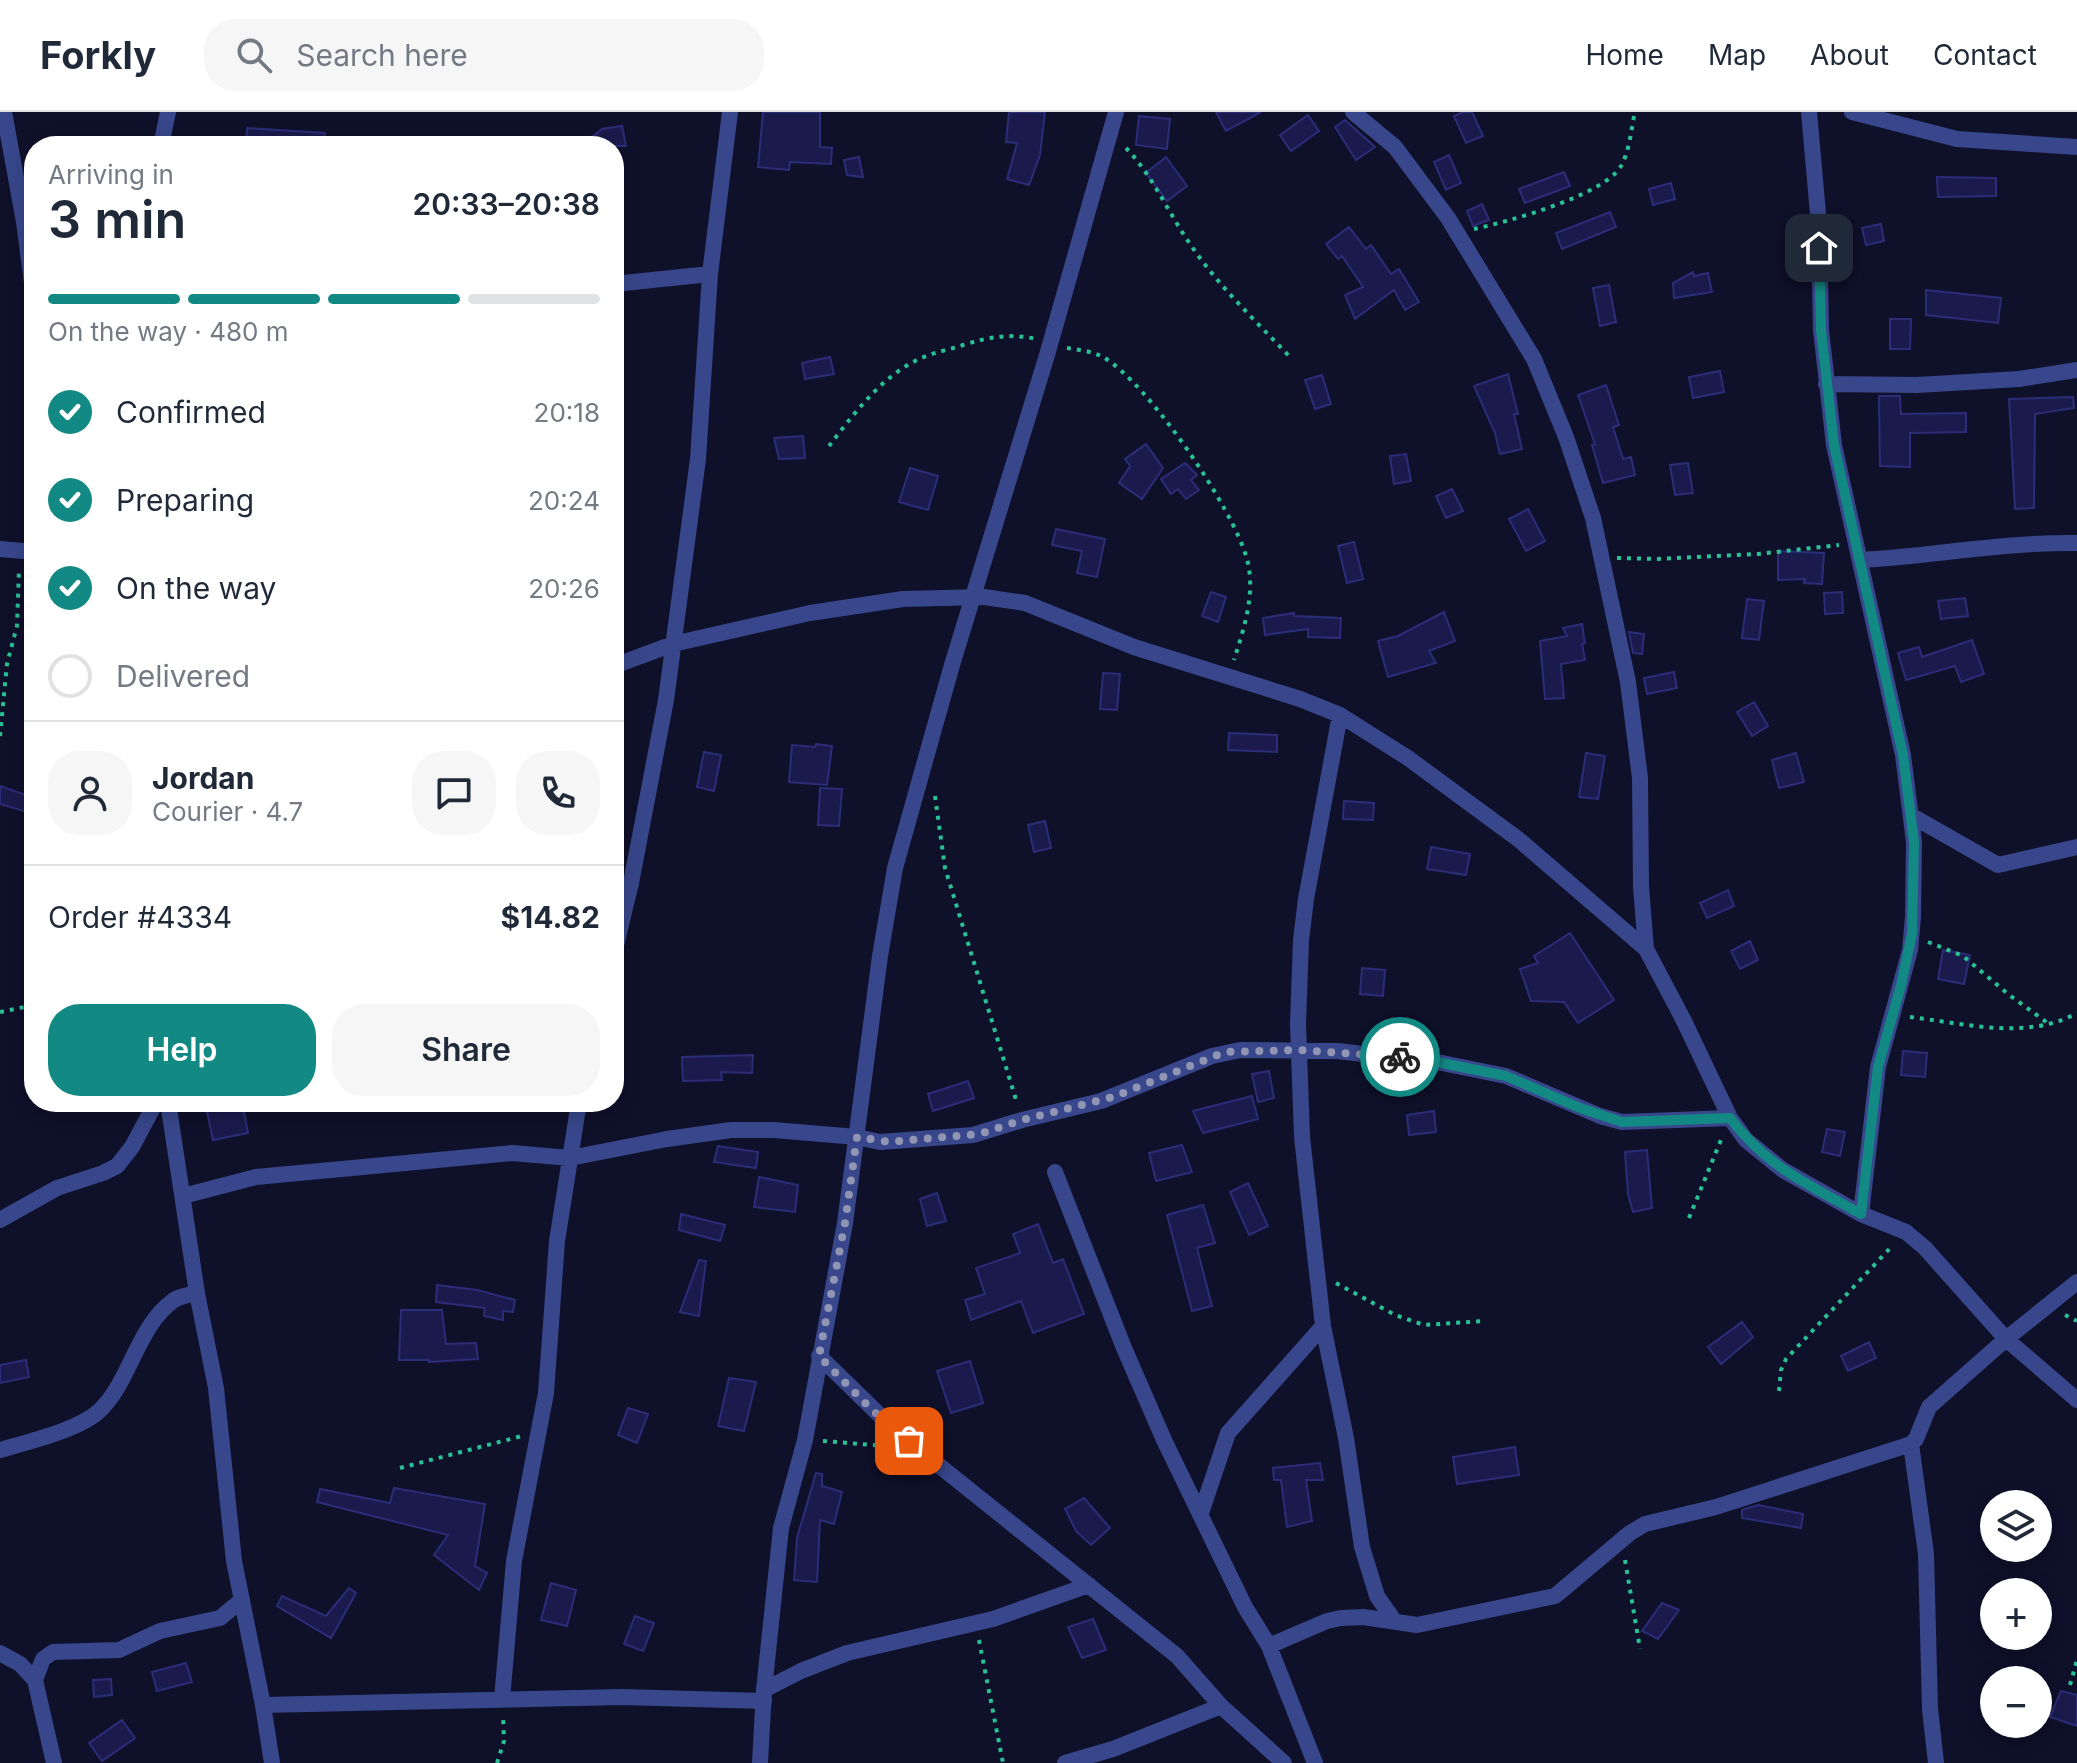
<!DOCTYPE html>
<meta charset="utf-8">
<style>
:root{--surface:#fff;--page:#f6f6f7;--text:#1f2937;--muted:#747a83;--line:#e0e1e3;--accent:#128983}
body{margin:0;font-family:Inter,sans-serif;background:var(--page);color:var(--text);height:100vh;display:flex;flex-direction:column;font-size:30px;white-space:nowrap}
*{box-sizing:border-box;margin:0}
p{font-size:26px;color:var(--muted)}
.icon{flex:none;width:44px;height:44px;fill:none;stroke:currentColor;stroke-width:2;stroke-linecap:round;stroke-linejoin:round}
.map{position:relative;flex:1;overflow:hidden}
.sheet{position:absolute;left:24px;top:24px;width:600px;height:976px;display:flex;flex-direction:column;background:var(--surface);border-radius:32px;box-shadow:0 4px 20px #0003}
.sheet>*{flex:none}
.tools{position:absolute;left:1980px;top:1378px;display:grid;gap:16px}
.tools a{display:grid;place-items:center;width:72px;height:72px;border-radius:50%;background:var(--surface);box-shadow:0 4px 20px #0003;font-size:40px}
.pin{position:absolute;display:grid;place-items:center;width:68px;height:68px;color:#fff;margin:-34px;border-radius:16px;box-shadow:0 4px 12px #0006}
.courier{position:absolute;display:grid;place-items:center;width:80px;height:80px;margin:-40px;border:6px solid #128983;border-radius:50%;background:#fff;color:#222;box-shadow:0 2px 10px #0007}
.headline em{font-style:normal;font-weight:600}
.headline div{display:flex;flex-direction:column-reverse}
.headline{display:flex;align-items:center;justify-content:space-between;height:136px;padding:0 24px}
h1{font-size:52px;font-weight:600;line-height:60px}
.bar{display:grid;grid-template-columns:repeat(4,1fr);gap:12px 8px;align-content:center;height:96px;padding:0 24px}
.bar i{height:10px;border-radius:6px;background:var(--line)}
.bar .on{background:var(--accent)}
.bar p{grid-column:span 4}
.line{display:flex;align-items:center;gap:20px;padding:0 24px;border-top:2px solid var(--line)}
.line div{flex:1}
.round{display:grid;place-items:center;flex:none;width:84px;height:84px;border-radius:32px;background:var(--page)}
ol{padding:0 24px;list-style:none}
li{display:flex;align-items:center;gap:24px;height:88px}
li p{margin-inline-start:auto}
li .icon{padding:8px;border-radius:50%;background:var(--accent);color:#fff;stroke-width:4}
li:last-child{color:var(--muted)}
li i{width:44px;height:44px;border:4px solid var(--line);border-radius:50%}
.primary-button{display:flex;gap:16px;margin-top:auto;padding:16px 24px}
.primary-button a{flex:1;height:92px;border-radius:32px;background:var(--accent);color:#fff;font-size:32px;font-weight:600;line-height:92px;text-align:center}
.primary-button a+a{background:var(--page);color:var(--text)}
header{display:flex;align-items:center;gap:48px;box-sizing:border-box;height:112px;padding:0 40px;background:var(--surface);border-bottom:2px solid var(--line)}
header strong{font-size:38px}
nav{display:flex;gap:44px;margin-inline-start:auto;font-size:28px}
.search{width:560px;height:72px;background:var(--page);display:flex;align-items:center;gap:20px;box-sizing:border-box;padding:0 28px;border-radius:32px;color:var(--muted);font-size:30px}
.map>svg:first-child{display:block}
</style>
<header>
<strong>Forkly</strong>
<div class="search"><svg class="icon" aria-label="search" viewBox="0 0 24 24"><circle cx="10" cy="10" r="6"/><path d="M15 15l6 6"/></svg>Search here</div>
<nav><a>Home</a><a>Map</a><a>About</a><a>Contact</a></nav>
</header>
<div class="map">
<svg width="2077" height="1651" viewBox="0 0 2077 1651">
<rect width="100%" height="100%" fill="#0f102a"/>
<path fill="#1a1b4c" stroke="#2b2d79" stroke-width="2" d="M 763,0 L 820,0 L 820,35 L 832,36 L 831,52 L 790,50 L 789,58 L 758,55 Z
M 1009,0 L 1045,0 L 1040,43 L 1029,73 L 1007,67 L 1017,31 L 1006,30 Z
M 1216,0 L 1261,0 L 1226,19 Z
M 1463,0 L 1472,0 L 1483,24 L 1466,31 L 1454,4 Z
M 1308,3 L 1319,19 L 1291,39 L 1280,23 Z
M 1139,4 L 1170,7 L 1167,37 L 1136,33 Z
M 1345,8 L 1375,35 L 1356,48 L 1335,15 Z
M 622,14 L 626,34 L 581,34 L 602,17 Z
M 247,16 L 325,21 L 324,34 L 246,34 Z
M 1449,43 L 1461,71 L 1446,78 L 1434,50 Z
M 859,45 L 863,65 L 847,63 L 844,48 Z
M 1166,45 L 1187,74 L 1167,89 L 1146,61 Z
M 1564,60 L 1570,74 L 1525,91 L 1519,77 Z
M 1937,65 L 1996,66 L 1996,84 L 1938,85 Z
M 1671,71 L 1675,87 L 1653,93 L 1649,77 Z
M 1482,92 L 1489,108 L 1473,114 L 1467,99 Z
M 1610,100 L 1616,115 L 1562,137 L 1556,121 Z
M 1881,112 L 1884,129 L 1866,133 L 1862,116 Z
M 1349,115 L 1366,137 L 1371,133 L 1391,162 L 1399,157 L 1419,190 L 1405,198 L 1394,178 L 1355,207 L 1345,183 L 1363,175 L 1342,144 L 1338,147 L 1326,132 Z
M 1693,160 L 1694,164 L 1708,161 L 1712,180 L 1674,186 L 1673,171 Z
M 1609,173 L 1616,210 L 1600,214 L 1593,176 Z
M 1926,178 L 2001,186 L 1998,211 L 1926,203 Z
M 1890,207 L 1911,207 L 1910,237 L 1890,237 Z
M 830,245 L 834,262 L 805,267 L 802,251 Z
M 1720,259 L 1724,280 L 1693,286 L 1689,265 Z
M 1508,262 L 1518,302 L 1514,302 L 1522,337 L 1500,342 L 1495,321 L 1474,274 Z
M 1322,263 L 1331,292 L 1315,297 L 1305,268 Z
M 1606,273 L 1619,313 L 1613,315 L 1623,347 L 1631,345 L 1635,363 L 1603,371 L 1592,333 L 1595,332 L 1578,283 Z
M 1879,284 L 1900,284 L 1901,302 L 1966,301 L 1966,320 L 1910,321 L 1910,355 L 1880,354 Z
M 2073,285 L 2074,296 L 2035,302 L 2034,396 L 2015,397 L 2009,287 Z
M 803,324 L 805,346 L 779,347 L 774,326 Z
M 1146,332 L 1163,356 L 1142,387 L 1119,371 L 1130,354 L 1125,347 Z
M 1406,342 L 1411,369 L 1394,372 L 1390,344 Z
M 1185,351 L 1197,363 L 1191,368 L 1199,378 L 1186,387 L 1178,377 L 1171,382 L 1161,367 Z
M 1688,351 L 1693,381 L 1675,383 L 1670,353 Z
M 910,356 L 938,364 L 928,398 L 899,390 Z
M 1452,377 L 1463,399 L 1446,406 L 1436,384 Z
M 1528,397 L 1545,429 L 1526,439 L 1509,407 Z
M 1056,417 L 1105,427 L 1097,465 L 1077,461 L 1082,439 L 1052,433 Z
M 1354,430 L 1363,467 L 1347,471 L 1338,434 Z
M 1778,439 L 1824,441 L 1822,472 L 1804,471 L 1805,467 L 1778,468 Z
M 1211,480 L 1226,485 L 1218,510 L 1202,504 Z
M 1842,480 L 1843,501 L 1825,502 L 1824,481 Z
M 1965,486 L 1968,504 L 1941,507 L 1938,489 Z
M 1747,487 L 1764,489 L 1759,528 L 1742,526 Z
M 1444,500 L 1455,529 L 1429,539 L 1436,551 L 1388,565 L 1378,529 L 1398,524 Z
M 1294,501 L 1294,504 L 1341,506 L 1340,526 L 1308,525 L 1308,517 L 1265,523 L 1263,506 Z
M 1582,512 L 1585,531 L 1582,532 L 1585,548 L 1561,552 L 1564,586 L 1545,587 L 1540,529 L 1567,524 L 1563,516 Z
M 1629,520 L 1644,522 L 1642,542 L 1633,541 Z
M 1972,528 L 1984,562 L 1961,570 L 1955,554 L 1906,568 L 1898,541 L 1919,535 L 1922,545 Z
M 1674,560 L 1677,576 L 1647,582 L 1644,566 Z
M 1103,561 L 1120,562 L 1117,598 L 1100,597 Z
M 1754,590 L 1768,614 L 1752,624 L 1737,600 Z
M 1229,621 L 1277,623 L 1277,640 L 1228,638 Z
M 816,632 L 832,634 L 827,673 L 789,670 L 792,633 L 815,635 Z
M 704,640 L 721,643 L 714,679 L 697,675 Z
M 1586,641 L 1605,644 L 1598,687 L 1579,685 Z
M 1796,641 L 1804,670 L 1779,676 L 1772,648 Z
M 0,674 L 34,686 L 34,702 L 0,692 Z
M 820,676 L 842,677 L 839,714 L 818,713 Z
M 1344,689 L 1374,691 L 1373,708 L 1343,707 Z
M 1045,709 L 1051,736 L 1034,740 L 1028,713 Z
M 1431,735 L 1470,742 L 1466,763 L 1427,757 Z
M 1728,778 L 1734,794 L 1707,806 L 1700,791 Z
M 1570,821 L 1614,888 L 1578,911 L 1564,890 L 1531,889 L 1520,857 L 1538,851 L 1534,844 Z
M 1750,829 L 1758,848 L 1740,857 L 1731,839 Z
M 1943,838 L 1970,843 L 1964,872 L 1938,867 Z
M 1362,856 L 1385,858 L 1383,884 L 1360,882 Z
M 1903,939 L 1927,941 L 1925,965 L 1901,963 Z
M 753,943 L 752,961 L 721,960 L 722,968 L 683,969 L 682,945 Z
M 1269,959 L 1274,986 L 1258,990 L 1252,962 Z
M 968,969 L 974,986 L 933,999 L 928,982 Z
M 1252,984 L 1258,1007 L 1203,1021 L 1193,999 Z
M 205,990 L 242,990 L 248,1021 L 213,1028 Z
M 1434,999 L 1436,1020 L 1409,1023 L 1407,1003 Z
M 1827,1017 L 1845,1020 L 1840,1044 L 1822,1040 Z
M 1182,1033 L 1192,1060 L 1156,1069 L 1149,1041 Z
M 718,1034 L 758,1040 L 756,1056 L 714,1050 Z
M 1647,1038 L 1652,1096 L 1633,1100 L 1628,1082 L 1625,1040 Z
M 759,1065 L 798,1073 L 795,1100 L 754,1095 Z
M 1248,1071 L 1268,1114 L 1249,1123 L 1230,1080 Z
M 937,1081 L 946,1109 L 927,1114 L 920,1087 Z
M 1203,1093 L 1215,1131 L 1197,1136 L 1212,1194 L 1192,1199 L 1167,1103 Z
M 681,1102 L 725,1113 L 720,1129 L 679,1118 Z
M 1038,1112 L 1053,1151 L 1063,1147 L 1084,1202 L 1033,1221 L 1021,1189 L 971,1208 L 965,1188 L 985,1182 L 976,1156 L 1020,1141 L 1013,1122 Z
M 699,1148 L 706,1149 L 699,1204 L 680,1200 Z
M 437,1173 L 477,1178 L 515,1188 L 513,1200 L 503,1199 L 503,1208 L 484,1204 L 485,1196 L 436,1190 Z
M 401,1198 L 442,1198 L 446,1232 L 476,1231 L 478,1247 L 429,1250 L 429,1248 L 399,1248 Z
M 1742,1210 L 1753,1225 L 1721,1252 L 1708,1235 Z
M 1869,1230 L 1876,1246 L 1848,1259 L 1841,1244 Z
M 26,1248 L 29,1265 L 0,1271 L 0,1253 Z
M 970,1249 L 983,1291 L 951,1301 L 937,1259 Z
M 729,1266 L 756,1270 L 744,1319 L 718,1314 Z
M 628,1296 L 648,1302 L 637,1331 L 618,1323 Z
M 1515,1335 L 1519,1363 L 1457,1372 L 1453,1345 Z
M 1320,1351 L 1323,1368 L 1306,1368 L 1312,1409 L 1287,1415 L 1281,1368 L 1274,1368 L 1273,1356 Z
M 816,1361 L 822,1362 L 822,1374 L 842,1380 L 834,1412 L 820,1408 L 817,1470 L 794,1468 L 797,1426 Z
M 394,1376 L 485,1392 L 475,1454 L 487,1461 L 479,1478 L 434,1443 L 448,1423 L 317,1390 L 320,1377 L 390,1391 Z
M 1084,1386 L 1110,1416 L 1091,1433 L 1076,1419 L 1065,1397 Z
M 1758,1393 L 1803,1402 L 1801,1416 L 1742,1406 L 1742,1398 Z
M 551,1471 L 576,1478 L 567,1514 L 541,1508 Z
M 349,1476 L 356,1481 L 331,1526 L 277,1494 L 282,1484 L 326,1504 Z
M 1662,1491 L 1679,1498 L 1658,1527 L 1642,1519 Z
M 635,1504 L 654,1511 L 643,1539 L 624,1532 Z
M 1093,1507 L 1106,1538 L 1082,1546 L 1068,1515 Z
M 186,1551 L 192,1570 L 157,1579 L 152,1560 Z
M 111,1567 L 112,1583 L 94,1585 L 93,1568 Z
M 2061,1579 L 2077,1583 L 2077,1614 L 2050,1605 Z
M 122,1608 L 135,1626 L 102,1649 L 89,1631 Z"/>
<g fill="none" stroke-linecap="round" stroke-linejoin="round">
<path stroke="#29c196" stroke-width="4" stroke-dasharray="4 6" stroke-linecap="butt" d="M 1126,36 C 1152,63 1167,98 1188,129 C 1217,173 1255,208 1291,246
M 1474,117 C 1507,110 1605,83 1621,54 C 1630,38 1631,17 1635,0
M 1067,236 C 1079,238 1092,239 1103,245 C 1148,271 1233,396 1247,447 C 1256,481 1244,516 1234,548
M 829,334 C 853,303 880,266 917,248 C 931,241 948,238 963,233 C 989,225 1010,221 1036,227
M 1617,446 L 1657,447 L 1758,442 L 1839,433
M 0,624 L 7,552 L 17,514 L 19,457
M 935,684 L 945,756 L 1017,991
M 1928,830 L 1963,844 L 2008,882 L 2049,912
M 0,900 L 34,893
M 1910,905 C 1963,911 2027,929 2077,901
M 1689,1106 L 1723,1023
M 1336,1171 L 1395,1203 L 1424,1213 L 1483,1209
M 2065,1203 L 2077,1209
M 1779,1279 L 1781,1258 L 1786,1247 L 1893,1133
M 823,1329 L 886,1334
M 400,1356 L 522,1324
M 1625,1448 L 1640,1537
M 979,1528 L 1003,1651
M 2070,1573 L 2077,1548
M 497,1651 L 504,1629 L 503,1603"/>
<path stroke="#38478b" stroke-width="16" d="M 1353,0 L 1395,35 L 1448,106 L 1534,247 L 1566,325 L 1593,406 L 1628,570 L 1640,666 L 1641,775 L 1646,837
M 1809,0 L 1819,113 L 1821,218 L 1834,333 L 1903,643 L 1914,730 L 1913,805 L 1910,838 L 1878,955 L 1861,1102
M 1852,0 L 1957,27 L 2077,35
M 161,34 L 168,0
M 614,172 L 710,162
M 1826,272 L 1917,273 L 2019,267 L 2077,258
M 0,437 L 34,440
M 1860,448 C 1933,444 2004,430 2077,431
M 614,554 L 673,532 L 810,501 L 903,487 L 984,485 L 1025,491 L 1134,535 L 1300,587 L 1340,603 L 1408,646 L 1518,727 L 1646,837 L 1684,909 L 1730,1006 L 1746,1028 L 1783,1058 L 1861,1102 L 1906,1120 L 1925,1136 L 2006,1227 L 2077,1288
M 1340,603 L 1306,787 L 1301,828 L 1298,912 L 1302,1025 L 1323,1214 L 1346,1326 L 1362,1435 L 1377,1484 L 1393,1507
M 1912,704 L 1998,753 L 2077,735
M 614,842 L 631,771 L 666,588 L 698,347 L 710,162 L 730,0
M 1055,1060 L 1124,1236 L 1164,1328 L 1245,1495 L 1269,1534 L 1315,1651
M 183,1084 L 256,1065 L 512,1041 L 570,1046 L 667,1027 L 731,1018 L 774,1018 L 857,1025 L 880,1030 L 973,1023 L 1022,1008 L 1101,989 L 1212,944 L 1240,938 L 1337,939 L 1442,951 L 1506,964 L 1600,1004 L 1622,1010 L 1730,1006
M 0,1108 L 57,1076 L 103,1061 L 117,1054 L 132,1035 L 156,990
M 819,1244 L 896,1319 L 1177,1544 L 1221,1594 L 1284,1651
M 1911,1332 L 1926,1442 L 1930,1597 L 1936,1651
M 0,1338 C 27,1330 78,1318 98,1300 C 131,1270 136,1215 174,1188 C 180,1184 190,1183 197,1181
M 1201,1401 L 1228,1321 L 1323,1214
M 1269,1534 L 1327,1509 L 1341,1506 L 1363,1505 L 1417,1513 L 1555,1484 L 1630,1421 L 1645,1412 L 1716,1395 L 1911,1332 L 1916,1327 L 1929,1295 L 2006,1227 L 2077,1170
M 0,1541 L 20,1552 L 35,1568 L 54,1651
M 35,1568 L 43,1547 L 53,1540 L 119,1538 L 160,1519 L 220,1506 L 242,1488
M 764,1578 L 801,1559 L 847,1541 L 993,1507 L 1089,1473
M 502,1587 L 514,1449 L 546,1281 L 557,1129 L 579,990
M 263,1593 L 623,1585 L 764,1589
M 1065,1651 L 1113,1637 L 1221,1594"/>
<path stroke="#38478b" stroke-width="16" d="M 4,0 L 24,110 L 34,187
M 168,990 L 197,1181 L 216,1276 L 234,1449 L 263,1593 L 272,1651
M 760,1651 L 764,1578 L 781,1416 L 805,1328 L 845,1111 L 880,844 L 895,756 L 952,553 L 1047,243 L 1116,0"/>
</g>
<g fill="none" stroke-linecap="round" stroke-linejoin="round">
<path stroke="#9195b4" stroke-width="8" stroke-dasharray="0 14.4" d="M 909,1329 L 871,1297 L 819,1244 L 845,1111 L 857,1025 L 889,1030 L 980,1022 L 1022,1008 L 1113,985 L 1225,940 L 1298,938 L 1400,945"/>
<path stroke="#128983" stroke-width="10" d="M 1400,945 L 1442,951 L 1506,964 L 1580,996 L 1622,1010 L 1730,1006 C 1768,1056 1808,1072 1861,1102 L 1878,955 L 1901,873 L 1912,822 L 1914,730 L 1903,643 L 1834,333 L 1821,218 L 1819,136"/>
</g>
</svg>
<div class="tools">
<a><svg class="icon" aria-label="layers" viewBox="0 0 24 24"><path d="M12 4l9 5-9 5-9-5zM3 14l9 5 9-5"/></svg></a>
<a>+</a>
<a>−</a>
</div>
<div class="pin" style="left:909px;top:1329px;background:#ea580c"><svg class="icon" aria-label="bag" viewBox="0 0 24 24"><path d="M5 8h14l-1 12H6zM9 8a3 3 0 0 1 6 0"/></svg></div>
<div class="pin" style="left:1819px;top:136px;background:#1f2937"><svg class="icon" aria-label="home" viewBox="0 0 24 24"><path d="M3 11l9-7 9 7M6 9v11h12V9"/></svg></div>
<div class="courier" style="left:1400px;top:945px"><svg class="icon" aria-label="bike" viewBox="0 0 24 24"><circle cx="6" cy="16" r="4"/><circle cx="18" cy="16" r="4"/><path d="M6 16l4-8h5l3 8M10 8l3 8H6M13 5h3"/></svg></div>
<section class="sheet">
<div class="headline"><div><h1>3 min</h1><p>Arriving in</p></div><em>20:33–20:38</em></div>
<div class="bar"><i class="on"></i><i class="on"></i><i class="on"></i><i></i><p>On the way · 480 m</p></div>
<ol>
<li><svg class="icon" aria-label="check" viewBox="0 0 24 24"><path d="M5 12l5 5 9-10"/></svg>Confirmed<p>20:18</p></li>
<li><svg class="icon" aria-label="check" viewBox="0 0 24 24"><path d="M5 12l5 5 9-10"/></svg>Preparing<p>20:24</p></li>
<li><svg class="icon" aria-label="check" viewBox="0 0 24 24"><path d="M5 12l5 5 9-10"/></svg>On the way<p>20:26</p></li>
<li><i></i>Delivered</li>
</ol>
<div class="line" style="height:144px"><a class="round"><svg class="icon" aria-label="person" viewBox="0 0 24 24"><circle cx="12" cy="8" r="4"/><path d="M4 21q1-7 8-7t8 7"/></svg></a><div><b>Jordan</b><p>Courier · 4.7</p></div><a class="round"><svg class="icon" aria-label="chat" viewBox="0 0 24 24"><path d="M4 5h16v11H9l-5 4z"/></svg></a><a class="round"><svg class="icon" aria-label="phone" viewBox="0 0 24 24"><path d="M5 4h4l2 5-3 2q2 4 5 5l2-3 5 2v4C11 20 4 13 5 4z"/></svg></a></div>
<div class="line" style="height:104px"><div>Order #4334</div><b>$14.82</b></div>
<div class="primary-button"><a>Help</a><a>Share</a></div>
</section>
</div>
